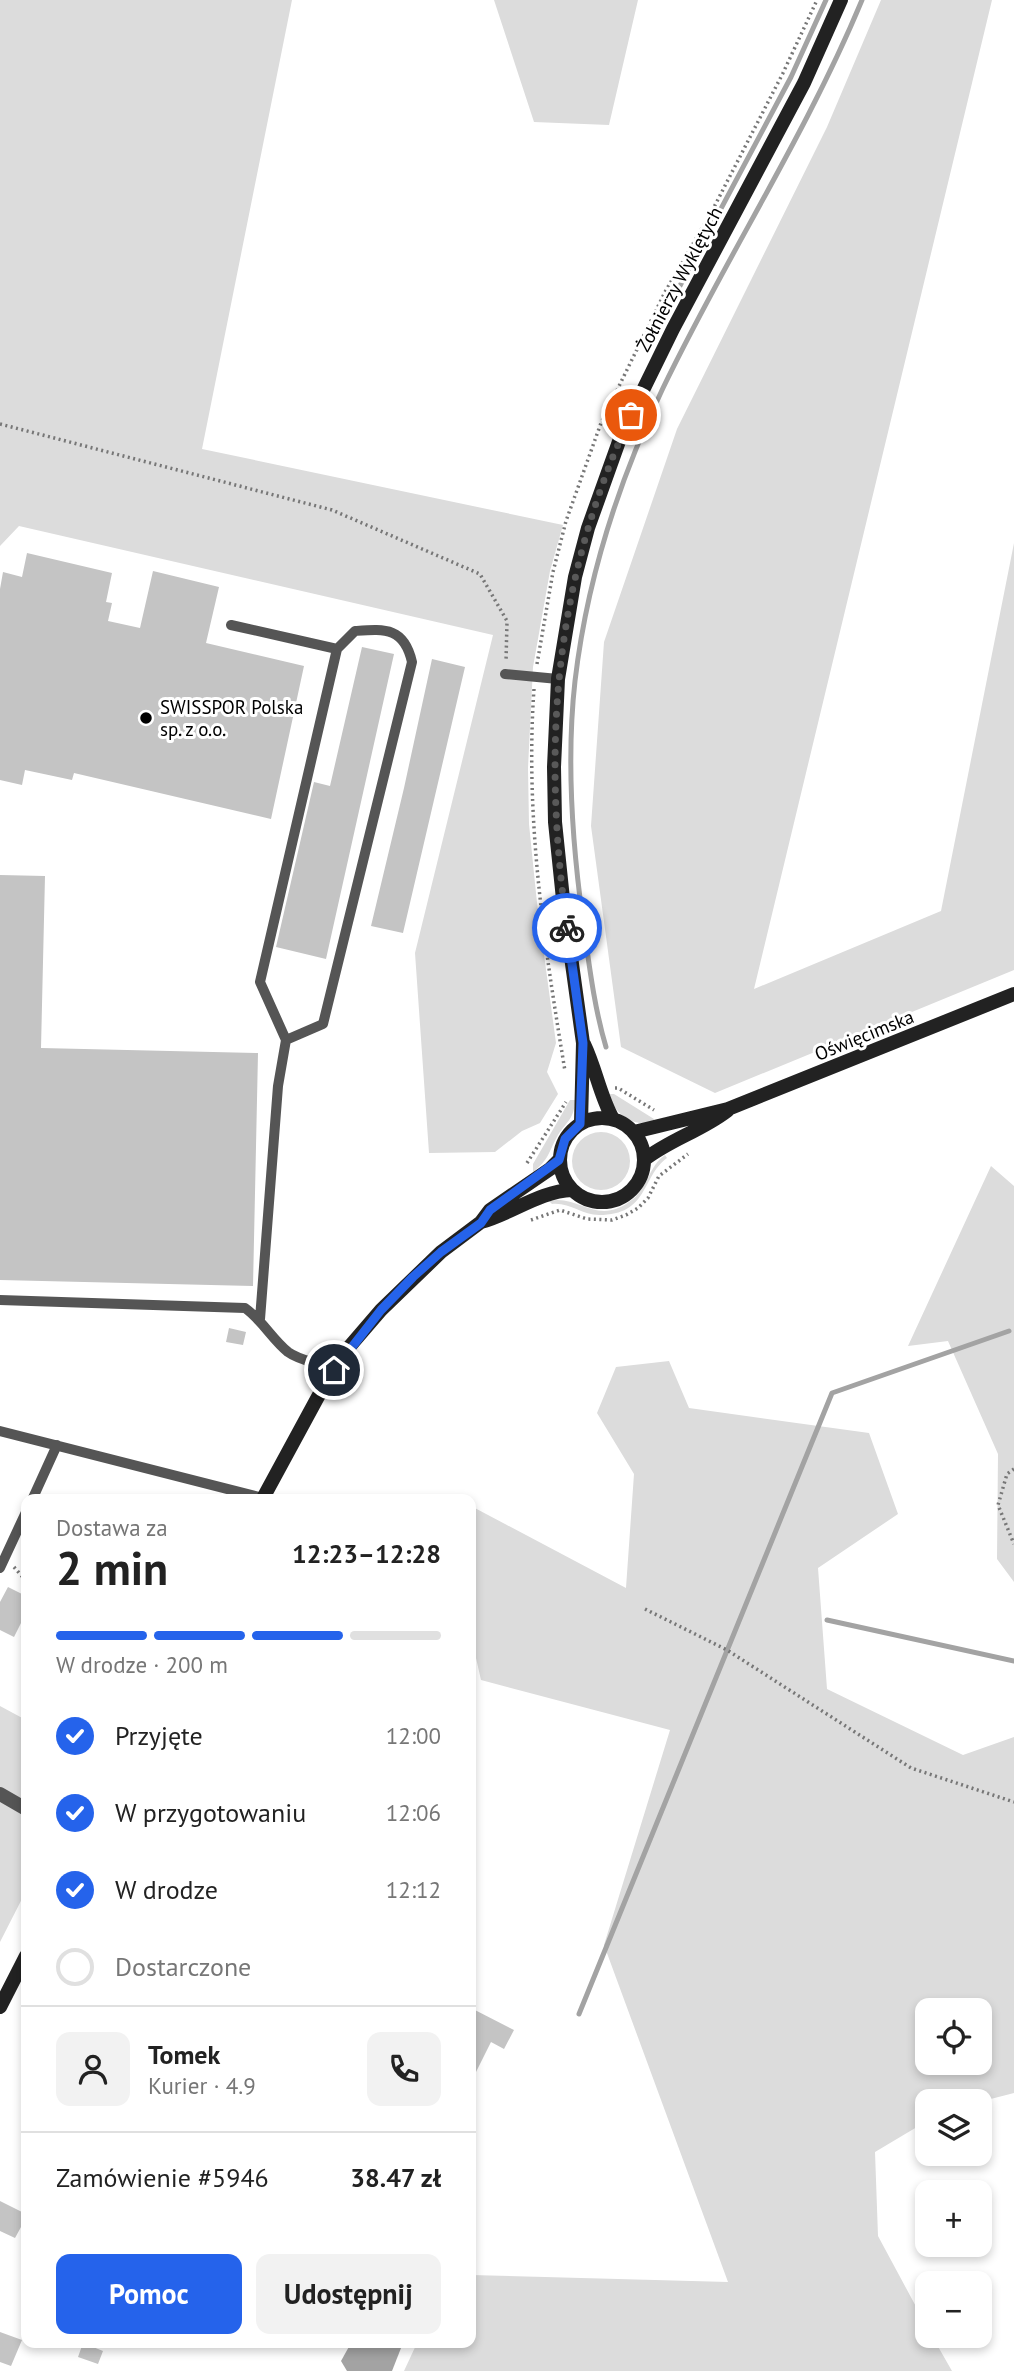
<!DOCTYPE html>
<html lang="pl">
<meta charset="utf-8">
<style>
:root{--surface:#fff;--page:#f2f2f2;--text:#222;--muted:#767676;--line:#e0e0e0;--accent:#2563eb}
body{margin:0;font-family:"PT Sans",sans-serif;background:var(--page);color:var(--text);height:100vh;display:flex;flex-direction:column;font-size:26px;white-space:nowrap}
*{box-sizing:border-box;margin:0}
p{font-size:23px;color:var(--muted)}
.icon{flex:none;width:38px;height:38px;fill:none;stroke:currentColor;stroke-width:2;stroke-linecap:round;stroke-linejoin:round}
.map{position:relative;flex:1;overflow:hidden}
.details{position:absolute;left:21px;top:1494px;width:455px;height:854px;display:flex;flex-direction:column;background:var(--surface);border-radius:14px;box-shadow:0 4px 10px #0003}
.details>*{flex:none}
.tools{position:absolute;left:915px;top:1998px;display:grid;gap:14px}
.tools a{display:grid;place-items:center;width:77px;height:77px;border-radius:14px;background:var(--surface);box-shadow:0 4px 10px #0003;font-size:35px}
.pin{position:absolute;display:grid;place-items:center;width:60px;height:60px;color:#fff;margin:-30px;border:4px solid #fff;border-radius:50%;box-shadow:0 2px 7px #0007}
.courier{position:absolute;display:grid;place-items:center;width:70px;height:70px;margin:-35px;border:5px solid #2563eb;border-radius:50%;background:#fff;color:#222;box-shadow:0 2px 9px #0007}
.summary em{font-style:normal;font-weight:700}
.summary div{display:flex;flex-direction:column-reverse}
.summary{display:flex;align-items:center;justify-content:space-between;height:119px;padding:0 35px}
h1{font-size:46px;font-weight:700;line-height:52px}
.bar{display:grid;grid-template-columns:repeat(4,1fr);gap:10px 7px;align-content:center;height:84px;padding:0 35px}
.bar i{height:9px;border-radius:5px;background:var(--line)}
.bar .selected{background:var(--accent)}
.bar p{grid-column:span 4}
.line{display:flex;align-items:center;gap:18px;padding:0 35px;border-top:2px solid var(--line)}
.line div{flex:1}
.round{display:grid;place-items:center;flex:none;width:74px;height:74px;border-radius:14px;background:var(--page)}
ol{padding:0 35px;list-style:none}
li{display:flex;align-items:center;gap:21px;height:77px}
li p{margin-inline-start:auto}
li .icon{padding:7px;border-radius:50%;background:var(--accent);color:#fff;stroke-width:4}
li:last-child{color:var(--muted)}
li i{width:38px;height:38px;border:4px solid var(--line);border-radius:50%}
.primary-button{display:flex;gap:14px;margin-top:auto;padding:14px 35px}
.primary-button a{flex:1;height:80px;border-radius:14px;background:var(--accent);color:#fff;font-size:28px;font-weight:700;line-height:80px;text-align:center}
.primary-button a+a{background:var(--page);color:var(--text)}
.map>svg:first-child{display:block}
</style>
<div class="map">
<svg width="1014" height="2371" viewBox="0 0 1014 2371">
<rect width="100%" height="100%" fill="#fff"/>
<path fill="#dcdcdc" fill-rule="evenodd" d="M 0,0 L 292,0 L 202,449 L 563,525 L 550,571 L 533,667 L 528,768 L 529,824 L 537,903 L 556,1043 L 547,1072 L 558,1094 L 540,1123 L 522,1131 L 495,1152 L 429,1153 L 415,953 L 493,635 L 19,526 L 0,546 Z
M 494,0 L 638,0 L 609,125 L 534,122 Z
M 881,0 L 992,0 L 754,989 L 941,911 L 1014,543 L 1014,970 L 715,1093 L 621,1047 L 591,826 L 604,642 L 677,429 L 827,127 Z
M 608,1094 L 614,1094 L 654,1119 L 655,1123 C 632,1126 616,1116 608,1094 Z
M 570,1100 L 575,1100 C 574,1119 568,1120 558,1135 C 549,1151 549,1160 533,1172 L 533,1164 Z
M572 1161a29 29 0 1 1 58 0a29 29 0 1 1-58 0Z
M 665,1155 L 667,1158 C 641,1177 649,1215 599,1215 C 582,1215 569,1202 552,1204 L 549,1201 C 580,1194 597,1228 633,1199 C 648,1187 649,1166 665,1155 Z
M 991,1166 L 1014,1186 L 1014,1582 L 997,1559 L 998,1454 L 948,1341 L 908,1346 Z
M 669,1361 L 689,1408 L 869,1433 L 898,1514 L 818,1568 L 827,1689 L 963,1755 L 1014,1737 L 1014,2093 L 979,2102 L 928,2102 L 927,2121 L 875,2152 L 878,2236 L 927,2327 L 928,2336 L 932,2336 L 952,2371 L 404,2371 L 417,2343 L 471,2343 L 471,2275 L 728,2282 L 604,1945 L 670,1730 L 481,1680 L 471,1636 L 471,1506 L 626,1588 L 634,1474 L 597,1413 L 616,1367 ZM 928,2011 L 980,2011 L 980,2063 L 928,2063 Z
M 0,1706 L 26,1720 L 26,1891 L 0,1942 Z"/>
<path fill="#a3a3a3" d="M 351,2343 L 403,2343 L 392,2371 L 347,2371 L 341,2361 Z"/>
<g fill="none" stroke-linecap="round" stroke-linejoin="round">
<path stroke="#a3a3a3" stroke-width="5" d="M 674,297 L 791,77 L 826,0
M 606,1047 C 594,1007 589,963 583,921 C 572,842 566,761 575,681 C 587,579 619,480 663,388 C 726,257 806,135 862,0
M 827,1620 L 1014,1661
M 579,2014 L 832,1393 L 1009,1331"/>
</g>
<path fill="#c4c4c4" d="M 27,553 L 112,573 L 106,602 L 112,603 L 108,621 L 140,628 L 153,571 L 219,587 L 206,643 L 304,666 L 271,819 L 74,773 L 72,780 L 25,770 L 22,785 L 0,780 L 0,589 L 3,572 L 22,577 Z
M 362,647 L 394,654 L 326,959 L 276,947 L 314,782 L 330,786 Z
M 432,659 L 465,667 L 403,933 L 371,926 L 404,788 Z
M 0,875 L 45,876 L 41,1048 L 258,1053 L 253,1286 L 0,1280 Z
M 229,1328 L 246,1332 L 243,1345 L 226,1342 Z
M 8,1587 L 26,1596 L 26,1613 L 14,1637 L 0,1630 L 0,1602 Z
M 471,2008 L 514,2030 L 504,2049 L 491,2042 L 471,2082 Z
M 0,2201 L 26,2214 L 26,2230 L 21,2227 L 15,2238 L 0,2231 Z
M 0,2332 L 22,2340 L 11,2366 L 0,2362 Z
M 83,2343 L 103,2351 L 98,2364 L 78,2357 Z"/>
<g fill="none" stroke-linecap="round" stroke-linejoin="round">
<path stroke="#777" stroke-width="3.5" stroke-dasharray="2 3.5" stroke-linecap="butt" d="M 0,424 L 332,510 L 480,574 L 507,621 L 506,662
M 537,664 L 553,572 L 566,521 L 601,423 L 665,292 L 712,211 L 783,73 L 817,0
M 534,689 C 525,817 544,944 565,1071
M 615,1088 L 618,1088 L 654,1110
M 527,1163 L 566,1102
M 531,1220 L 560,1210 L 587,1219 L 612,1220 L 626,1215 L 638,1208 L 648,1198 L 659,1176 L 688,1154
M 1014,1469 L 1007,1474 L 998,1505 L 1014,1544
M 14,1567 L 26,1581
M 645,1609 L 727,1650 L 911,1768 L 1014,1802"/>
<path stroke="#555" stroke-width="10" d="M 231,625 L 337,649 L 260,982 L 286,1040 L 278,1086 L 260,1319
M 505,674 L 558,679
M 286,1040 L 323,1024 L 412,662 C 404,627 385,629 355,631 L 337,649
M 0,1300 L 245,1308 C 262,1320 272,1339 288,1352 C 300,1361 320,1363 334,1370
M 0,1431 L 263,1498
M 32,1500 L 57,1445
M 0,1568 L 26,1512"/>
<path stroke="#555" stroke-width="14" d="M 0,1794 L 26,1809"/>
<path stroke="#222" stroke-width="14" d="M 584,1044 C 596,1069 600,1096 613,1119
M560 1160a42 42 0 1 1 84 0a42 42 0 1 1-84 0Z
M 581,1123 L 583,1043 L 563,899 L 555,822 L 554,767 L 558,679 L 575,577 L 588,528 L 622,433 L 673,329 L 804,83 L 841,0
M 634,1132 L 728,1109 L 1014,994
M 644,1160 C 669,1140 701,1131 727,1111
M 481,1222 C 511,1214 540,1191 572,1190
M 262,1500 L 326,1382 L 350,1346 L 381,1310 L 441,1252 L 481,1222 L 490,1210 L 550,1169 L 559,1160
M 0,2007 L 26,1956"/>
</g>
<g fill="none" stroke-linecap="round" stroke-linejoin="round">
<path stroke="#595959" stroke-width="7" stroke-dasharray="0 12.6" d="M 567,928 C 542,748 553,583 631,415"/>
<path stroke="#2563eb" stroke-width="9" d="M 334,1370 L 381,1310 L 413,1277 L 441,1252 L 481,1223 L 490,1210 L 559,1160 L 565,1139 L 580,1124 L 583,1043 L 567,928"/>
</g>
<circle fill="#000" stroke="#fff" stroke-width="2.5" cx="146" cy="718" r="7"/>
<g text-anchor="middle" dominant-baseline="central" stroke-width="6" stroke-linejoin="round" paint-order="stroke">
<g font-size="19" fill="#000" stroke="#fff">
<text transform="translate(679 279) rotate(-62)">Żołnierzy Wyklętych</text>
<text transform="translate(864 1035) rotate(-22)">Oświęcimska</text>
</g>
<g font-size="19" fill="#000" stroke="#fff" text-anchor="start">
<text x="160" y="707">SWISSPOR Polska<tspan x="160" dy="22">sp. z o.o.</tspan></text>
</g>
</g>
</svg>
<div class="tools">
<a><svg class="icon" aria-label="locate" viewBox="0 0 24 24"><circle cx="12" cy="12" r="6"/><path d="M12 2v4M12 18v4M2 12h4M18 12h4"/></svg></a>
<a><svg class="icon" aria-label="layers" viewBox="0 0 24 24"><path d="M12 4l9 5-9 5-9-5zM3 14l9 5 9-5"/></svg></a>
<a>+</a>
<a>−</a>
</div>
<div class="pin" style="left:631px;top:415px;background:#ea580c"><svg class="icon" aria-label="bag" viewBox="0 0 24 24"><path d="M5 8h14l-1 12H6zM9 8a3 3 0 0 1 6 0"/></svg></div>
<div class="pin" style="left:334px;top:1370px;background:#1f2937"><svg class="icon" aria-label="home" viewBox="0 0 24 24"><path d="M3 11l9-7 9 7M6 9v11h12V9"/></svg></div>
<div class="courier" style="left:567px;top:928px"><svg class="icon" aria-label="bike" viewBox="0 0 24 24"><circle cx="6" cy="16" r="4"/><circle cx="18" cy="16" r="4"/><path d="M6 16l4-8h5l3 8M10 8l3 8H6M13 5h3"/></svg></div>
<section class="details">
<div class="summary"><div><h1>2 min</h1><p>Dostawa za</p></div><em>12:23–12:28</em></div>
<div class="bar"><i class="selected"></i><i class="selected"></i><i class="selected"></i><i></i><p>W drodze · 200 m</p></div>
<ol>
<li><svg class="icon" aria-label="check" viewBox="0 0 24 24"><path d="M5 12l5 5 9-10"/></svg>Przyjęte<p>12:00</p></li>
<li><svg class="icon" aria-label="check" viewBox="0 0 24 24"><path d="M5 12l5 5 9-10"/></svg>W przygotowaniu<p>12:06</p></li>
<li><svg class="icon" aria-label="check" viewBox="0 0 24 24"><path d="M5 12l5 5 9-10"/></svg>W drodze<p>12:12</p></li>
<li><i></i>Dostarczone</li>
</ol>
<div class="line" style="height:126px"><a class="round"><svg class="icon" aria-label="person" viewBox="0 0 24 24"><circle cx="12" cy="8" r="4"/><path d="M4 21q1-7 8-7t8 7"/></svg></a><div><b>Tomek</b><p>Kurier · 4.9</p></div><a class="round"><svg class="icon" aria-label="phone" viewBox="0 0 24 24"><path d="M5 4h4l2 5-3 2q2 4 5 5l2-3 5 2v4C11 20 4 13 5 4z"/></svg></a></div>
<div class="line" style="height:91px"><div>Zamówienie #5946</div><b>38.47 zł</b></div>
<div class="primary-button"><a>Pomoc</a><a>Udostępnij</a></div>
</section>
</div>
